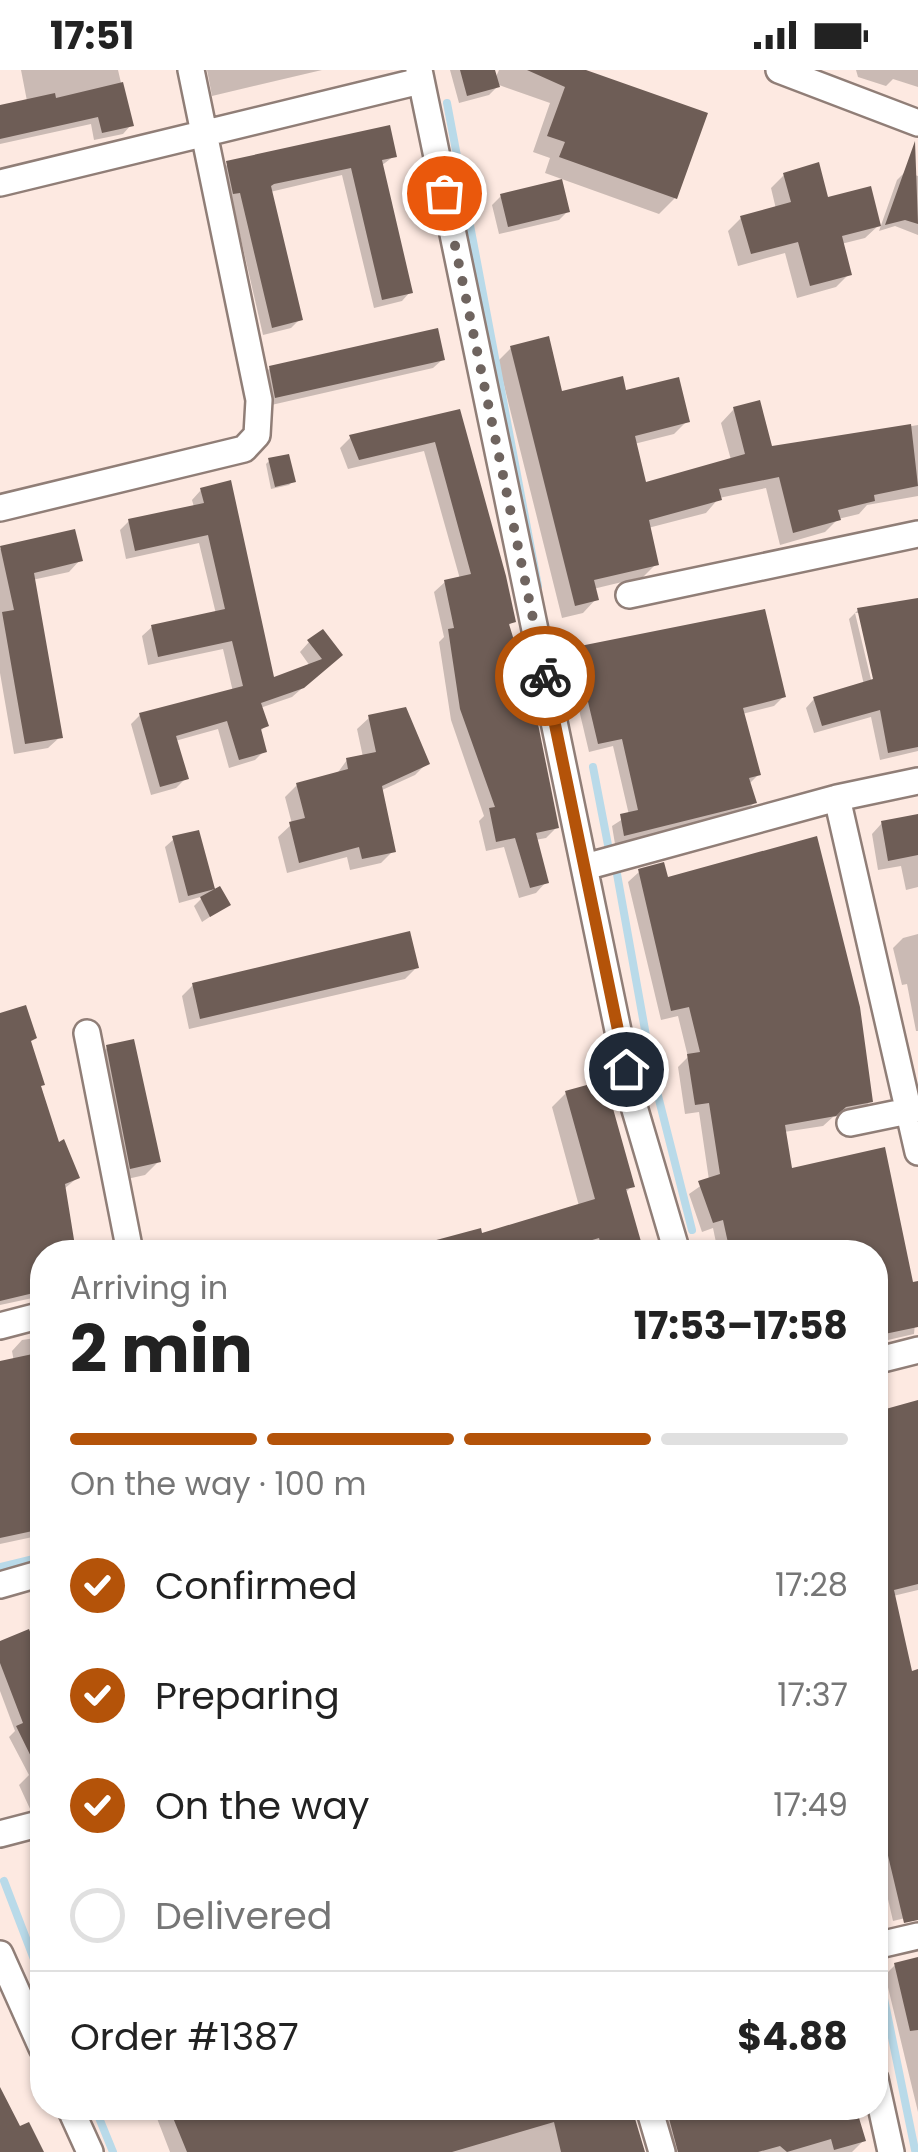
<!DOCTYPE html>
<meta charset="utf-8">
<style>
:root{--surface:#fff;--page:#f2f2f2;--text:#222;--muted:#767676;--line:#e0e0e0;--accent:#b45309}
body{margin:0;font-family:Poppins,sans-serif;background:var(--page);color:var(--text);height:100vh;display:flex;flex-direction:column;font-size:38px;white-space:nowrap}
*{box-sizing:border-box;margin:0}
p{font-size:32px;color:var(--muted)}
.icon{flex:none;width:55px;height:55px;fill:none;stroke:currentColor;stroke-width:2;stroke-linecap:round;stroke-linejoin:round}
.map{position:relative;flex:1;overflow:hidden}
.panel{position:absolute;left:30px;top:1170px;width:858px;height:880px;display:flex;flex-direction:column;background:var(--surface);border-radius:40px;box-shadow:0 2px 8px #0004}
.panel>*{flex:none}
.pin{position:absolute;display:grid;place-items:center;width:85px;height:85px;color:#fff;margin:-42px;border:5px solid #fff;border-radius:50%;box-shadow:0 2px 10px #0007}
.courier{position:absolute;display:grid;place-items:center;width:100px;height:100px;margin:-50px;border:8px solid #b45309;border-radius:50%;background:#fff;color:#222;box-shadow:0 2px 12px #0007}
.headline em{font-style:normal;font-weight:700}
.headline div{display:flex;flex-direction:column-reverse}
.headline{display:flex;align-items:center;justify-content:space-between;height:170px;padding:0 40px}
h1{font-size:65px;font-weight:700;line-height:75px}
.bar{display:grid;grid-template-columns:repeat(4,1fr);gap:15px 10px;align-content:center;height:120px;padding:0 40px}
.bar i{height:12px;border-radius:8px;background:var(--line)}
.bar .on{background:var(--accent)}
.bar p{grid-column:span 4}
.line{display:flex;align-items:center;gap:25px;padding:0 40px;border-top:2px solid var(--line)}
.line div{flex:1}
ol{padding:0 40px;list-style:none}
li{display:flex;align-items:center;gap:30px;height:110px}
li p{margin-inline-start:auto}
li .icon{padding:10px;border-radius:50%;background:var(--accent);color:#fff;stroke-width:4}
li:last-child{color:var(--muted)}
li i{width:55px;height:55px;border:5px solid var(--line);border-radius:50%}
.status{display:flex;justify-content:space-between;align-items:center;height:70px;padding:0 50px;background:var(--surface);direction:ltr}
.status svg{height:28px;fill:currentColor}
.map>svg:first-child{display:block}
</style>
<div class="status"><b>17:51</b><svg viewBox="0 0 49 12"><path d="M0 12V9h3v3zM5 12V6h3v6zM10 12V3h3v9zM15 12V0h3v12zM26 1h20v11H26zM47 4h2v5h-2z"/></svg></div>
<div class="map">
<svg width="918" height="2082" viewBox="0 0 918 2082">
<rect width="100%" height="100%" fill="#fde9e1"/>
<path fill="#0003" fill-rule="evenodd" d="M 21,0 L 118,0 L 131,55 L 123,64 L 94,70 L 91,54 L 0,74 L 0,37 L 27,31 Z
M 207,0 L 322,0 L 212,26 Z
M 450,0 L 493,0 L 495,9 L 499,0 L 583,0 L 675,128 L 659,144 L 545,103 L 550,88 L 533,82 L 550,33 L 499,15 L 489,25 L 459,33 Z
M 856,0 L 918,0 L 918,17 L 893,9 L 886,16 L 858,7 Z
M 394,86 L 381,96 L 410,222 L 402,231 L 374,238 L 342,105 L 270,122 L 300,249 L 291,258 L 263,265 L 232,130 L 225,131 L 219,102 L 228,94 Z
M 905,102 L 918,106 L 918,165 L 895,156 L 879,161 L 897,110 Z
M 784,105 L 879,155 L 865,168 L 841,174 L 849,204 L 836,217 L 797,228 L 785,183 L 738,196 L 728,161 L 741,148 L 776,139 L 771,118 Z
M 501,126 L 568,141 L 559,150 L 499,164 L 492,135 Z
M 511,278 L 560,324 L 624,323 L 687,351 L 674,364 L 634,374 L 644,415 L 731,390 L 721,353 L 734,339 L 770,379 L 918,355 L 918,426 L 867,435 L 859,444 L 838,449 L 825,462 L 780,475 L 766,418 L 719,428 L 706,443 L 648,458 L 656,494 L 643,507 L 593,519 L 596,529 L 583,543 L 562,548 L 498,291 Z
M 442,290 L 433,298 L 267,336 L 261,307 L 270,298 Z
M 458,342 L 513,551 L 507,557 L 557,757 L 546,768 L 535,770 L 546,812 L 536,823 L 519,828 L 504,777 L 486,781 L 479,751 L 484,746 L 451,650 L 439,572 L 444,567 L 434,522 L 445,512 L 460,509 L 424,381 L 348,399 L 340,378 L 350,368 Z
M 270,390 L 293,411 L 289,415 L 271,419 L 266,394 Z
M 201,420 L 272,610 L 310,596 L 300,582 L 309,572 L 330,594 L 292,627 L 260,638 L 266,656 L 259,662 L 264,681 L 255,690 L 229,698 L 218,659 L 175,671 L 186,708 L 176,718 L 151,725 L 131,654 L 140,645 L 233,622 L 223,579 L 148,595 L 142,566 L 152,557 L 216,544 L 199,473 L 126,489 L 120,460 L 129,451 L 194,437 L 192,430 Z
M 74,462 L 80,490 L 69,502 L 32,510 L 60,667 L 48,678 L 14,684 L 0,603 L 0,479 Z
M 918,530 L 918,681 L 880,690 L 871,647 L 814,663 L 806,638 L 814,629 L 864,615 L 849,549 L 858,540 ZM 855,543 L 861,543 L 878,621 L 874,622 Z
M 577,580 L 783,627 L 774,636 L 742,644 L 759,704 L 749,714 L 755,732 L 745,742 L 615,774 L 612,756 L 629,745 L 613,676 L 589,682 L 567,589 Z
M 370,647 L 427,693 L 415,705 L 380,721 L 393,781 L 381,793 L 350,800 L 347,787 L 287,803 L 278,767 L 292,754 L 285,727 L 297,715 L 336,705 L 347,690 L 363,687 L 357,659 Z
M 918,746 L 918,817 L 906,820 L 901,796 L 878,800 L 872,764 L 882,753 Z
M 198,763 L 213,822 L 228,835 L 202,852 L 194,836 L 204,826 L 179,833 L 165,777 L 174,769 Z
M 639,802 L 666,810 L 871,1031 L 860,1041 L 833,1047 L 823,1056 L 784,1062 L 790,1101 L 918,1222 L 914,1264 L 875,1273 L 875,1182 L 718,1182 L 713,1158 L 702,1162 L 689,1124 L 709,1110 L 699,1042 L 685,1044 L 678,997 L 688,987 L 678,946 L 661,950 L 628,812 Z
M 918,864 L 918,961 L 916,961 L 907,914 L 902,915 L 893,878 L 903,868 Z
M 417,897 L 405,909 L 189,959 L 182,926 L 193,915 Z
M 0,946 L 29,973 L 57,1075 L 77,1108 L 64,1119 L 73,1179 L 82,1177 L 83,1182 L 42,1182 L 42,1226 L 0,1235 Z
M 107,978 L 159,1091 L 145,1105 L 118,1111 L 94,991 Z
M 566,1023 L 632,1116 L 624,1124 L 641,1182 L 399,1182 L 479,1161 L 480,1166 L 579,1136 L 552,1037 Z
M 42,1267 L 42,1465 L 0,1474 L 0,1296 L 14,1292 L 12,1281 L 22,1270 Z
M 918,1332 L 918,1520 L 893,1526 L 910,1604 L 918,1602 L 918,1845 L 893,1851 L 875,1772 L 875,1343 Z
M 39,1558 L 42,1558 L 42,1736 L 31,1741 L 19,1715 L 29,1705 L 9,1667 L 15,1661 L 0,1621 L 0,1574 Z
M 918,1889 L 918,2042 L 885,1905 L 895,1895 Z
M 153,2038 L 298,2038 L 303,2049 L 355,2038 L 631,2038 L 643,2082 L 170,2082 Z
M 644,2038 L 853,2038 L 863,2071 L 852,2082 L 662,2082 Z"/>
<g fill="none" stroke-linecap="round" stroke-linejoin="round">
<path stroke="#b9dae9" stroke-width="8" d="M 447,33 L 538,516
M 593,697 L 608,775
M 617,804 L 654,1010 L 692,1160
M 0,1497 L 42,1487
M 4,1811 L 42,1910
M 880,1909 L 915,2080
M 95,2038 L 113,2082"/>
</g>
<path fill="#6e5d56" d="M 460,0 L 495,0 L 500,17 L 467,26 Z
M 527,0 L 586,0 L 708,43 L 677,129 L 559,87 L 565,72 L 547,66 L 565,17 Z
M 123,12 L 134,56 L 102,63 L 98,47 L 0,69 L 0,35 L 55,23 L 56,28 Z
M 390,55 L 397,87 L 382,90 L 413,223 L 382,230 L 351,98 L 274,114 L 271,116 L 303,250 L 272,258 L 240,123 L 233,124 L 226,91 Z
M 915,71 L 918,154 L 905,150 L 885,155 Z
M 819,92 L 828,127 L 871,116 L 881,156 L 842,166 L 852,205 L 810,216 L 798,172 L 751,184 L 740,146 L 791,132 L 783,103 Z
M 562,109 L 570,142 L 508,157 L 500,124 Z
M 438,258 L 445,290 L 275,328 L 269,296 Z
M 549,266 L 562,321 L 623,306 L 626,320 L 679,307 L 690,352 L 635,366 L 646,412 L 745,384 L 733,337 L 760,330 L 772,376 L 911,354 L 918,416 L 874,425 L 875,431 L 838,440 L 841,450 L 793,463 L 779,407 L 719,419 L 722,430 L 649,450 L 659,495 L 594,510 L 599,530 L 575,536 L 510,276 Z
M 460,339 L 506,506 L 516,552 L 509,554 L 535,639 L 559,758 L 536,763 L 549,813 L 530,818 L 515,768 L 496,772 L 489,738 L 495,737 L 460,639 L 448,559 L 454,558 L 444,510 L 471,504 L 435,372 L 359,390 L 349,365 Z
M 289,384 L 296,412 L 275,417 L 268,388 Z
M 231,410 L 274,607 L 322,589 L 307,570 L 323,559 L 343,585 L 304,618 L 261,633 L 269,656 L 261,659 L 267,682 L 239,690 L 227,651 L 176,666 L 189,709 L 160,717 L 139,643 L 243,616 L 232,571 L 158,587 L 151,555 L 225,539 L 208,465 L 135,481 L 128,449 L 204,433 L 200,418 Z
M 75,459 L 83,491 L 34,503 L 63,668 L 25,674 L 2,542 L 14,540 L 0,476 Z
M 918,528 L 918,677 L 888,683 L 880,640 L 822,656 L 813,627 L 873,609 L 857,538 Z
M 765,539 L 786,627 L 743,638 L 761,705 L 749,708 L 757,733 L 624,766 L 620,744 L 638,740 L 622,669 L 598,674 L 575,577 Z
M 406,637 L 430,694 L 382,716 L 396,782 L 362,789 L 359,777 L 299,793 L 289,752 L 305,748 L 296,713 L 348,699 L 346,688 L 376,682 L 368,645 Z
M 918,744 L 918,785 L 888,791 L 881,751 Z
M 199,760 L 215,819 L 188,826 L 172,766 Z
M 817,766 L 860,937 L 873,1032 L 846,1037 L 836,1046 L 785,1055 L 792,1098 L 885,1077 L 913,1212 L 918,1211 L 918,1257 L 875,1266 L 875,1182 L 730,1182 L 723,1150 L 713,1153 L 698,1111 L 720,1104 L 709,1033 L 695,1035 L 687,984 L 700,982 L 689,937 L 671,941 L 638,799 L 664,792 L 668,807 Z
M 220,816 L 231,835 L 210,847 L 200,827 Z
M 410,861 L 419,898 L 200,949 L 192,913 Z
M 26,935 L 37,968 L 31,971 L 45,1015 L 41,1016 L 59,1072 L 64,1069 L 80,1108 L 65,1114 L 76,1182 L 42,1182 L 42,1221 L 0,1231 L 0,943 Z
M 134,969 L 161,1092 L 130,1099 L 106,975 Z
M 605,1010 L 635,1117 L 626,1119 L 644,1182 L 603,1182 L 599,1168 L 552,1182 L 415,1182 L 414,1176 L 481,1158 L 482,1163 L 595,1129 L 565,1021 Z
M 42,1282 L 42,1459 L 0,1468 L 0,1291 Z
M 918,1330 L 918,1514 L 894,1520 L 912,1601 L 918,1599 L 918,1850 L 904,1853 L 875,1731 L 875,1342 Z
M 29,1559 L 42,1593 L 42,1709 L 16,1656 L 23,1653 L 0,1593 L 0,1571 Z
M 918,1887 L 918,1960 L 910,1961 L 894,1893 Z
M 0,2017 L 20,2056 L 29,2052 L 44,2082 L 0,2082 Z
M 169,2038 L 301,2038 L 304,2046 L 341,2038 L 627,2038 L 629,2044 L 633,2042 L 645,2082 L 561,2082 L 554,2052 L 452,2082 L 187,2082 Z
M 679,2038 L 856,2038 L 866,2071 L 834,2080 L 831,2069 L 787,2082 L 780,2076 L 758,2082 L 678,2082 L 667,2041 Z"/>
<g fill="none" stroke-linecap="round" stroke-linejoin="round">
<g stroke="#907e77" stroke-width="30">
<path id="street" d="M 419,0 L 633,1033 L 677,1182
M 779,0 L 918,53
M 0,113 L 420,11
M 0,438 L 244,379 L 257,365 L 259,330 L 191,0
M 629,525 L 918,464
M 837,728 L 918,1082
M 585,797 L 837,728 L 918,711
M 87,963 L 130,1182
M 850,1053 L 918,1039
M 0,1256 L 42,1245
M 875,1291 L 918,1280
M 0,1515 L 42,1503
M 0,1764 L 42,1753
M 875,1876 L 918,1866
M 0,1884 L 42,1978
M 875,2009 L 891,2082
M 70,2038 L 90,2082
M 649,2038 L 662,2082"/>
</g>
<use href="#street" stroke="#fff" stroke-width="25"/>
</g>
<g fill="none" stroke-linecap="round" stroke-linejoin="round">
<path stroke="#6f645f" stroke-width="10" stroke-dasharray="0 18" d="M 444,123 L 545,606"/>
<path stroke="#b45309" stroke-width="12" d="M 545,606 L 626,999"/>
</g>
</svg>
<div class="pin" style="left:444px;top:123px;background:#ea580c"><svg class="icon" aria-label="bag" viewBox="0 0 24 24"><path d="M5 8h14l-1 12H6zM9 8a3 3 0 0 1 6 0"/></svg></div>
<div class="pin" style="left:626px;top:999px;background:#1f2937"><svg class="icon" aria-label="home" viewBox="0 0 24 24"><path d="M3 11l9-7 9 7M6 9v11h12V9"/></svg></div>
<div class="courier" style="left:545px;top:606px"><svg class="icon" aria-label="bike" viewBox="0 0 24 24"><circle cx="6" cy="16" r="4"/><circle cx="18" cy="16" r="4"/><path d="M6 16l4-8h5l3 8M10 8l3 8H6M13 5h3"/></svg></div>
<section class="panel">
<div class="headline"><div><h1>2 min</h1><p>Arriving in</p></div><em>17:53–17:58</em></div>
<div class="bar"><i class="on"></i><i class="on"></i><i class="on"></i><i></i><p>On the way · 100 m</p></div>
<ol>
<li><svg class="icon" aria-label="check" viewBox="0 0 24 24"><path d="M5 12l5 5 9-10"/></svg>Confirmed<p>17:28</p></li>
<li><svg class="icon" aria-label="check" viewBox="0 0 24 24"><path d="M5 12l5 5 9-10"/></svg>Preparing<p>17:37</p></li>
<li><svg class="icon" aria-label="check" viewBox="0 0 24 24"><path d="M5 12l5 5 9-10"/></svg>On the way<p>17:49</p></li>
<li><i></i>Delivered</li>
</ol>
<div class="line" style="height:130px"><div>Order #1387</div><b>$4.88</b></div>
</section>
</div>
